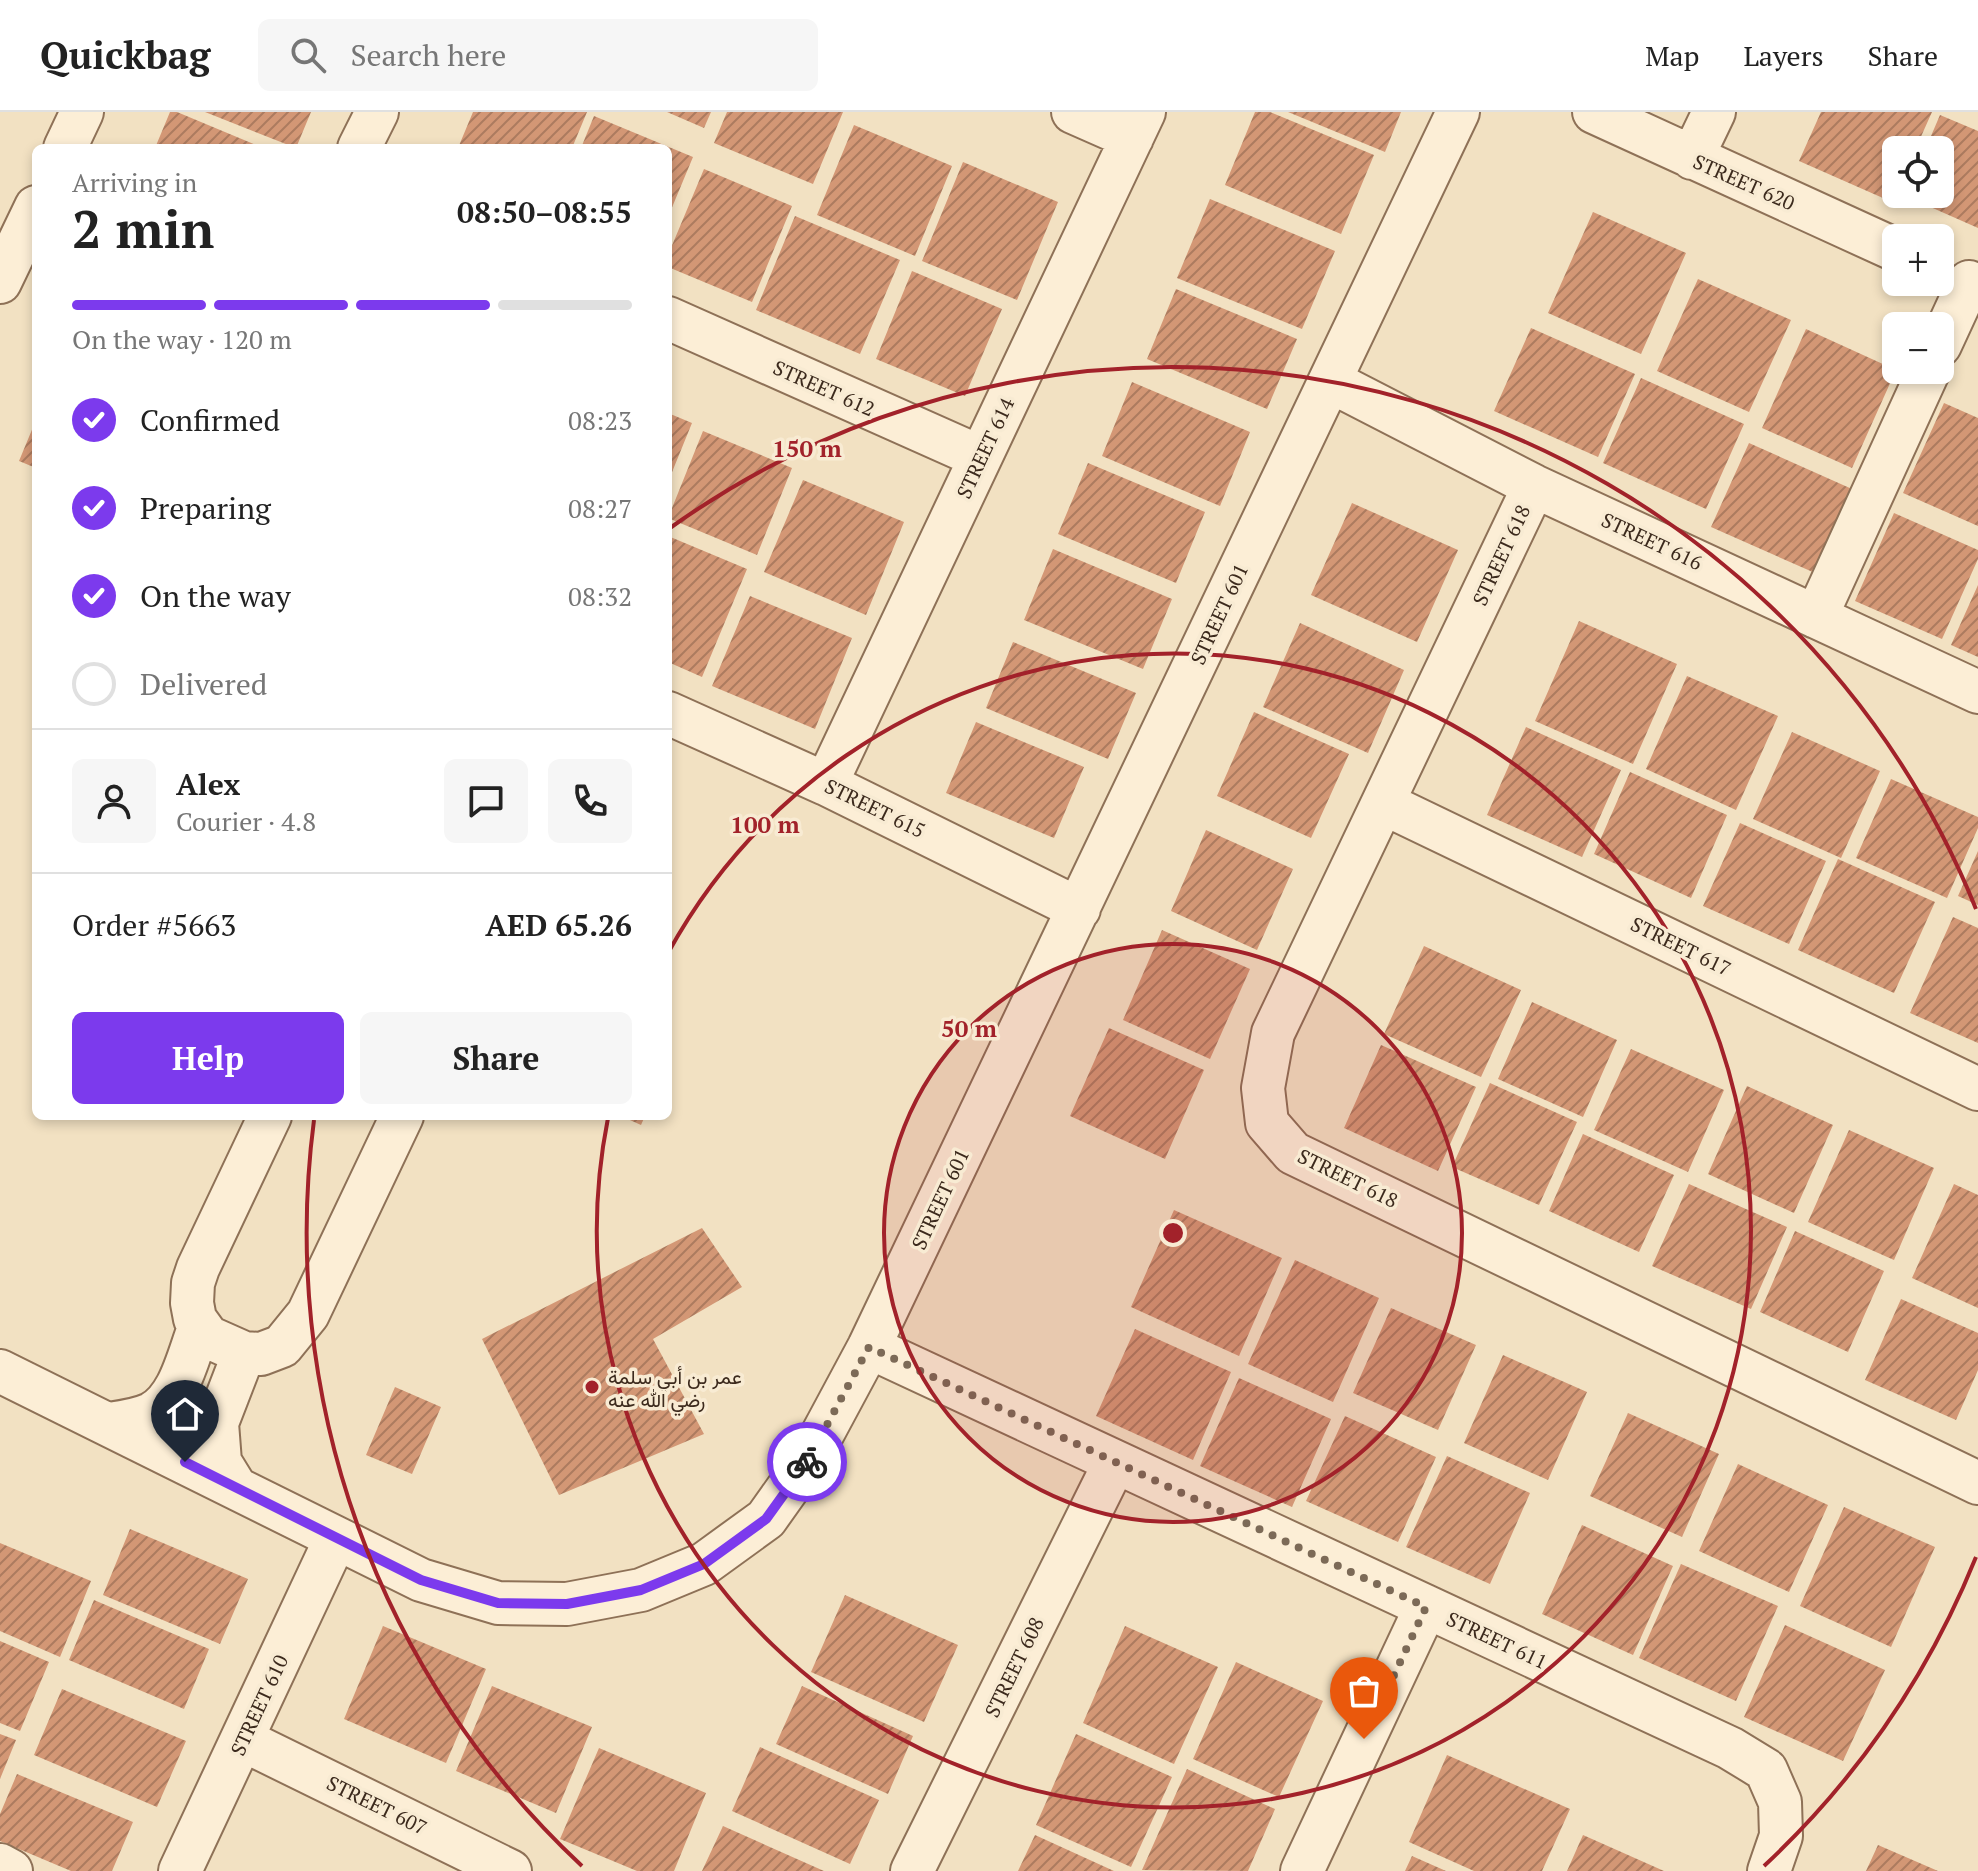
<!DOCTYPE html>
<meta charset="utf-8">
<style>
:root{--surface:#fff;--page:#f6f6f6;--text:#222;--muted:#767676;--line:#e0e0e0;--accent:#7c3aed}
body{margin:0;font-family:"PT Serif",Vazirmatn,serif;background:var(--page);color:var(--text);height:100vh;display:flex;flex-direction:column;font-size:30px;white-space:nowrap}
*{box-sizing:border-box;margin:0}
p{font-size:26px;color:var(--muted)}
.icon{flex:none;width:44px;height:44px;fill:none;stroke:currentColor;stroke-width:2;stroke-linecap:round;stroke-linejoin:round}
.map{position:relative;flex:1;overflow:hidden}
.side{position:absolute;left:32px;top:32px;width:640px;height:976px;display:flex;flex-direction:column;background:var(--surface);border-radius:12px;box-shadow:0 4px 12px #0003}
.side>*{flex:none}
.controls{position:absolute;left:1882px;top:24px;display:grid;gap:16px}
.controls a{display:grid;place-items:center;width:72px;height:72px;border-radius:12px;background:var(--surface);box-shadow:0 4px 12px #0003;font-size:40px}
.pin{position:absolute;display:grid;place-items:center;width:68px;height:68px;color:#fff;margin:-82px -34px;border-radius:50% 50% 50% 0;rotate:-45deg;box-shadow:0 0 8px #0007}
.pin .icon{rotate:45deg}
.courier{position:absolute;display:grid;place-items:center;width:80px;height:80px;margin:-40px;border:6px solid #7c3aed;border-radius:50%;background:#fff;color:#222;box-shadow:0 2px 10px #0007}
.head em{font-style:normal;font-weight:700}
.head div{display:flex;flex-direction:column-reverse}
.head{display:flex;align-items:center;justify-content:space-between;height:136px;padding:0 40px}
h1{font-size:52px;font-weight:700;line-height:60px}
.bar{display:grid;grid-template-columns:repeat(4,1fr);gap:12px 8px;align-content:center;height:96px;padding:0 40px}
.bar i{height:10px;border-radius:6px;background:var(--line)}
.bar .selected{background:var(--accent)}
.bar p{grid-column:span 4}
.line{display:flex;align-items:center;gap:20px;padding:0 40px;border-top:2px solid var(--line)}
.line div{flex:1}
.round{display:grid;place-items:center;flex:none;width:84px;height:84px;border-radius:12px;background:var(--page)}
ol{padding:0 40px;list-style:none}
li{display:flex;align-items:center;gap:24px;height:88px}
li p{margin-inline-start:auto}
li .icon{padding:8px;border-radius:50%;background:var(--accent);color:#fff;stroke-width:4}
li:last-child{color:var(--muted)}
li i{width:44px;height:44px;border:4px solid var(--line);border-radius:50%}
.cta{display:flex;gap:16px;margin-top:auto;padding:16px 40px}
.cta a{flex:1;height:92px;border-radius:12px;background:var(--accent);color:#fff;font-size:32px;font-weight:700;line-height:92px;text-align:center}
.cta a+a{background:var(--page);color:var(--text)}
header{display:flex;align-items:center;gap:48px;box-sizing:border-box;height:112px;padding:0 40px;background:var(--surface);border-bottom:2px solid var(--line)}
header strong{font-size:38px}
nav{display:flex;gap:44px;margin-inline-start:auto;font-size:28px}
.search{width:560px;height:72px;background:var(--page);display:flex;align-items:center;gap:20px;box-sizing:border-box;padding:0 28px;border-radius:12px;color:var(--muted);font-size:30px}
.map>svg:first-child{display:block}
</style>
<header>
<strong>Quickbag</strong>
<div class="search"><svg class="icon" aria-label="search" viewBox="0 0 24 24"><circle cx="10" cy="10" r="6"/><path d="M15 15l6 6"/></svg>Search here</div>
<nav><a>Map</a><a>Layers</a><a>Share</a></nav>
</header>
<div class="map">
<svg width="1978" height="1759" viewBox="0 0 1978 1759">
<defs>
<pattern id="building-hatch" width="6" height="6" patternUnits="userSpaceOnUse" patternTransform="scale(2)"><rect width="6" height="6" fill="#d39775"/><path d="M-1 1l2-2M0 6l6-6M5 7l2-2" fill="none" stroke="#ac7b5f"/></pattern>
</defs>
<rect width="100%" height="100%" fill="#f2e1c2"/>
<path fill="url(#building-hatch)" d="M 170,0 L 177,0 L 263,36 L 155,36 Z
M 205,0 L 311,0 L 296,36 Z
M 473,0 L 587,0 L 572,36 L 458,36 Z
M 667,0 L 711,0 L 704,16 Z
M 727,0 L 843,0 L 813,72 L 714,31 Z
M 1255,0 L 1270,0 L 1374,43 L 1341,122 L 1225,73 Z
M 1288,0 L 1401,0 L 1385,40 Z
M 1821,0 L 1932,0 L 1915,38 L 1896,38 L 1896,80 L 1892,90 L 1799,49 Z
M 1940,3 L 1978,19 L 1978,116 L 1901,82 L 1940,82 L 1940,38 L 1925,38 Z
M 594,4 L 693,45 L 668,105 L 668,36 L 581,36 Z
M 854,13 L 952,54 L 915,144 L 817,103 Z
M 963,50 L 1058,90 L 1017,188 L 922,149 Z
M 704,57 L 792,94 L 752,190 L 668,155 L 668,143 Z
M 1210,87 L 1335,139 L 1302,217 L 1177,166 Z
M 1593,100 L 1686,141 L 1641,242 L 1548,201 Z
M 795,104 L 900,148 L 860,242 L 756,198 Z
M 912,159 L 1002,197 L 965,284 L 876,247 Z
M 1698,167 L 1791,208 L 1749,300 L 1657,259 Z
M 1176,177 L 1297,227 L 1267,297 L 1147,247 Z
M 1531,216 L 1635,262 L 1598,345 L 1494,299 Z
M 1806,217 L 1896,258 L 1852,356 L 1762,316 Z
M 1641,266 L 1744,312 L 1706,397 L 1603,351 Z
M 1132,270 L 1250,320 L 1220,394 L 1102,344 Z
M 1944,291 L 1978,306 L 1978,414 L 1903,381 Z
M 668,301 L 692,311 L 668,370 Z
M 36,308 L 36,356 L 19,349 Z
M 703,319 L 792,356 L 757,443 L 668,406 Z
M 1749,331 L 1852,377 L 1815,461 L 1711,415 Z
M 1088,351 L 1205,400 L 1176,471 L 1058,422 Z
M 803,368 L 904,410 L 866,503 L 764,460 Z
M 1352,391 L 1458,438 L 1417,530 L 1311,483 Z
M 1894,401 L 1978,438 L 1978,447 L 1942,527 L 1855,489 Z
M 668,424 L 747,457 L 702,565 L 668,550 Z
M 1053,437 L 1172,487 L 1143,557 L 1024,508 Z
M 1978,473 L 1978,545 L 1951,533 Z
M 750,484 L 852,526 L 815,617 L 712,574 Z
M 1579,509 L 1677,552 L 1633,652 L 1535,609 Z
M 1300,511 L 1404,558 L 1368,641 L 1263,595 Z
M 1013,530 L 1136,581 L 1108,647 L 986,596 Z
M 1687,564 L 1778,604 L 1736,698 L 1646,657 Z
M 1254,600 L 1349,642 L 1311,726 L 1217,684 Z
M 976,610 L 1084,655 L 1054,726 L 946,681 Z
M 1526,615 L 1621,658 L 1582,745 L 1487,703 Z
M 1792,620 L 1880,659 L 1841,746 L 1753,707 Z
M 1630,660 L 1727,703 L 1691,786 L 1594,742 Z
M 1891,667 L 1978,705 L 1978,716 L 1947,786 L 1856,746 Z
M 1740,711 L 1826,749 L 1789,832 L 1703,794 Z
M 1206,718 L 1293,757 L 1257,838 L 1171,799 Z
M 1978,739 L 1978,793 L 1958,784 Z
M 1838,747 L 1935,790 L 1894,881 L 1798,838 Z
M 1953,805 L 1978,816 L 1978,931 L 1910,901 Z
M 1162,818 L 1250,857 L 1210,947 L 1123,908 Z
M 1424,834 L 1521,878 L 1481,965 L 1384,922 Z
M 1532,890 L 1617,928 L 1583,1005 L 1498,967 Z
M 1109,916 L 1204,958 L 1165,1047 L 1070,1004 Z
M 1381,933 L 1476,975 L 1438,1059 L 1344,1016 Z
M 1631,937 L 1724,978 L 1688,1060 L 1594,1018 Z
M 1490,971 L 1577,1010 L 1539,1093 L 1452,1055 Z
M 1747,974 L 1833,1013 L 1794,1101 L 1708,1062 Z
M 621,1004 L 645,1004 L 641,1013 Z
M 1849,1018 L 1934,1056 L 1894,1148 L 1808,1110 Z
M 1583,1022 L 1674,1063 L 1639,1140 L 1549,1099 Z
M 1689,1072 L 1787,1115 L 1751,1197 L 1652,1154 Z
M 1954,1072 L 1978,1083 L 1978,1196 L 1912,1166 Z
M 1174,1098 L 1282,1146 L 1239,1244 L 1131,1195 Z
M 702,1116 L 742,1175 L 653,1227 L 704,1322 L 559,1383 L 482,1227 Z
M 1795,1119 L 1884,1159 L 1848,1240 L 1760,1200 Z
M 1295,1148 L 1379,1186 L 1333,1290 L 1248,1252 Z
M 1901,1187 L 1978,1221 L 1978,1258 L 1956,1308 L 1865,1268 Z
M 1391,1196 L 1476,1233 L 1438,1318 L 1353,1281 Z
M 1135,1217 L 1231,1260 L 1193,1348 L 1096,1304 Z
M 1503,1243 L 1587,1280 L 1548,1368 L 1464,1331 Z
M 1239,1266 L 1331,1307 L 1292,1395 L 1200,1354 Z
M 395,1275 L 441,1295 L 412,1362 L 366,1343 Z
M 1628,1301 L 1719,1342 L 1682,1425 L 1590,1384 Z
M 1345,1304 L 1436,1345 L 1398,1430 L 1306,1389 Z
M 1447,1344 L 1530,1381 L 1490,1472 L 1406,1435 Z
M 1738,1352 L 1828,1393 L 1789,1480 L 1699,1439 Z
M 1844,1395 L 1935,1435 L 1891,1535 L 1800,1494 Z
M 1582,1413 L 1673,1454 L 1633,1543 L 1542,1502 Z
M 130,1417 L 248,1467 L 220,1532 L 103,1483 Z
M 0,1431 L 91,1469 L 60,1545 L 0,1519 Z
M 1681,1452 L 1778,1494 L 1736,1589 L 1639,1546 Z
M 845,1483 L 958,1533 L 924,1610 L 811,1560 Z
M 94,1488 L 209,1537 L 184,1597 L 69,1548 Z
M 1785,1513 L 1885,1558 L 1843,1649 L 1744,1605 Z
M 383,1514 L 486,1557 L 446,1651 L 344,1607 Z
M 1125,1514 L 1218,1555 L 1174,1652 L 1083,1611 Z
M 0,1529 L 49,1550 L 20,1619 L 0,1611 Z
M 1236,1550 L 1323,1589 L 1279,1685 L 1193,1647 Z
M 492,1574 L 592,1615 L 556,1701 L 456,1659 Z
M 802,1574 L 913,1624 L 888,1682 L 776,1632 Z
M 62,1577 L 186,1629 L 157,1695 L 34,1643 Z
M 0,1622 L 16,1628 L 0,1667 Z
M 1076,1622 L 1172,1665 L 1131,1755 L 1036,1713 Z
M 760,1635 L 879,1688 L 850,1752 L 732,1699 Z
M 599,1636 L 706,1681 L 674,1759 L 637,1759 L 560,1727 Z
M 1447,1643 L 1570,1697 L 1542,1759 L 1474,1759 L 1409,1730 Z
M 1187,1657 L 1275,1697 L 1248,1759 L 1142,1758 Z
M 17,1662 L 133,1710 L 112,1759 L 71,1759 L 0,1729 L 0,1702 Z
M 723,1714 L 824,1759 L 702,1759 Z
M 1035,1723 L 1114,1759 L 1018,1759 Z
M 1583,1723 L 1664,1759 L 1567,1759 Z
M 1878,1733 L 1938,1759 L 1866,1759 Z
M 1412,1744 L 1446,1759 L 1405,1759 Z"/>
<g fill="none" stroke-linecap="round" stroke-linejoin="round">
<g stroke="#8e7157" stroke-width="46">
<path id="minor" d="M 1073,0 L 1132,26
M 1594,0 L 1896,138
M 65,36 L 82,0
M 359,36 L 377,0
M 1692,46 L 1714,0
M 0,170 L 36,95
M 668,206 L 980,345
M 1940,233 L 1969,170
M 1330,269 L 1534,374 L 1978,580
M 1534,374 L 1273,921 L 1263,976 L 1267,1011 L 1293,1041 L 1978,1371
M 1816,505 L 1929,258
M 668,601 L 826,672 L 1079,797
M 826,672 L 1144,0
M 1383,691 L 1978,977
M 270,1004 L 198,1156 L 193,1171 L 192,1191 L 195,1207 L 208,1225 L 244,1241 L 261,1242 L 282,1234 L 308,1202 L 402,1004
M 869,1235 L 1730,1636 L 1766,1658 L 1780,1690 L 1781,1724 L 1769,1759
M 0,1259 L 421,1468 L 498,1491 L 567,1492 L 641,1478 L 704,1452 L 766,1407 L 810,1345 L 869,1235 L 1458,0
M 109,1312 C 123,1310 138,1308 151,1302 C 180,1287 188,1244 199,1216
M 236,1376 L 220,1350 L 217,1311 L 244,1241
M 243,1628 L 510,1759
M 0,1753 L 11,1759
M 180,1759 L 336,1426
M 912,1759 L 1115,1350
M 1302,1759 L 1426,1495"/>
</g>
<use href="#minor" stroke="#fceed6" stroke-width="42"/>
</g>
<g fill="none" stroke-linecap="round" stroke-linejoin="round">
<path stroke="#7c6a57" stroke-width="8" stroke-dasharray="0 14.4" d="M 807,1350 L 869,1235 L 1426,1495 L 1364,1627"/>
<path stroke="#7c3aed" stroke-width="10" d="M 185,1350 L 421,1468 L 498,1491 L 567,1492 L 641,1478 L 704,1452 L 766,1407 L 807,1350"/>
</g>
<circle cx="1173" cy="1121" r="289" fill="#a2222a" fill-opacity=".12"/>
<g fill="none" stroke="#a2222a" stroke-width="4">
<circle cx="1173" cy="1121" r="289"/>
<path d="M668 841A577 577 0 1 1 608 1006"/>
<path d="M1976 1445A866 866 0 0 1 1764 1754M582 1754A866 866 0 0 1 314 1008M670 416A866 866 0 0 1 1976 797"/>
</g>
<circle fill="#a2222a" stroke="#f8ebd3" stroke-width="3" cx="592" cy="1275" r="8"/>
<g text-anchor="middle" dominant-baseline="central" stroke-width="7" stroke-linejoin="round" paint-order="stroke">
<g font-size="20" fill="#3c2a1d" stroke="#f8ebd3">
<text transform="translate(1744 70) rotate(24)">STREET 620</text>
<text transform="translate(824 276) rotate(24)">STREET 612</text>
<text transform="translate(985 336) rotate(-65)">STREET 614</text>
<text transform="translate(1652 429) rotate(25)">STREET 616</text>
<text transform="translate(1501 443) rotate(-65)">STREET 618</text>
<text transform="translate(1219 502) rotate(-65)">STREET 601</text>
<text transform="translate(875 696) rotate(26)">STREET 615</text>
<text transform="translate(1681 834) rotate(26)">STREET 617</text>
<text transform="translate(1348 1066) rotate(26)">STREET 618</text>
<text transform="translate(940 1087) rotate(-65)">STREET 601</text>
<text transform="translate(1497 1528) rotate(25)">STREET 611</text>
<text transform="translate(1014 1555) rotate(-64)">STREET 608</text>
<text transform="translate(259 1593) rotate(-65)">STREET 610</text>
<text transform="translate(377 1693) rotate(26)">STREET 607</text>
</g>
<g font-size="20" fill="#3c2a1d" stroke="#f8ebd3" text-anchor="start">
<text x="608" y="1264">عمر بن أبي سلمة<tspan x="608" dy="23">رضي الله عنه</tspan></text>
</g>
</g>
<circle cx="1173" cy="1121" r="12" fill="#a2222a" stroke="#f8ebd3" stroke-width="4"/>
<g font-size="24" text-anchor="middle" font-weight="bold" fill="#a2222a" stroke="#f8ebd3" stroke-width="7" stroke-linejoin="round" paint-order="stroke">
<text x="807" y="345">150 m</text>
<text x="765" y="721">100 m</text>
<text x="969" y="925">50 m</text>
</g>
</svg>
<div class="controls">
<a><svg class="icon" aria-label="locate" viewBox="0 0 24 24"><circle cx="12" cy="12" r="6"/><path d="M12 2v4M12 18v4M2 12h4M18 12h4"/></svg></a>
<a>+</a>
<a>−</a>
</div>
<div class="pin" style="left:1364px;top:1627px;background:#ea580c"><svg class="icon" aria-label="bag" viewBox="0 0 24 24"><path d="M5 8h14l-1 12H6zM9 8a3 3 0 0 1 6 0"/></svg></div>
<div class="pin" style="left:185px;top:1350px;background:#1f2937"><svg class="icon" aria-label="home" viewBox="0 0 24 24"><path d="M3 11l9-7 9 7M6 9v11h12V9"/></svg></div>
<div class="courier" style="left:807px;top:1350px"><svg class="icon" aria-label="bike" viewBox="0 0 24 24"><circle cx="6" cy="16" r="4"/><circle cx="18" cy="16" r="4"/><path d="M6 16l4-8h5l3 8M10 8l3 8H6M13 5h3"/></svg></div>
<section class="side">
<div class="head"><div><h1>2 min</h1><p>Arriving in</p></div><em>08:50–08:55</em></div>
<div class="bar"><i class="selected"></i><i class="selected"></i><i class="selected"></i><i></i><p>On the way · 120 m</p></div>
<ol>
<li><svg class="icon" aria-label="check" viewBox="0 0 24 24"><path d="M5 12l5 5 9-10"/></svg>Confirmed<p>08:23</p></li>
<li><svg class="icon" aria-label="check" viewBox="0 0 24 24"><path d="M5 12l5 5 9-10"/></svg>Preparing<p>08:27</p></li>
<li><svg class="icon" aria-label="check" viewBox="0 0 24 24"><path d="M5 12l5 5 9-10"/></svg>On the way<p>08:32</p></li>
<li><i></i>Delivered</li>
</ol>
<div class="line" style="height:144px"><a class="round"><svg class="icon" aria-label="person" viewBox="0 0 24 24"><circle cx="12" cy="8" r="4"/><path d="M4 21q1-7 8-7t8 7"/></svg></a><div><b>Alex</b><p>Courier · 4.8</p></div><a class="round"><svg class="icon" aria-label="chat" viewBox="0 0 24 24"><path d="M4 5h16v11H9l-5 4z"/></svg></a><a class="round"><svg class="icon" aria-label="phone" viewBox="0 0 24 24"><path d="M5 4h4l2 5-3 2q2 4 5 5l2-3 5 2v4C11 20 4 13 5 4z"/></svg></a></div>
<div class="line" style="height:104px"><div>Order #5663</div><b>AED 65.26</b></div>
<div class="cta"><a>Help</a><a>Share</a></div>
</section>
</div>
